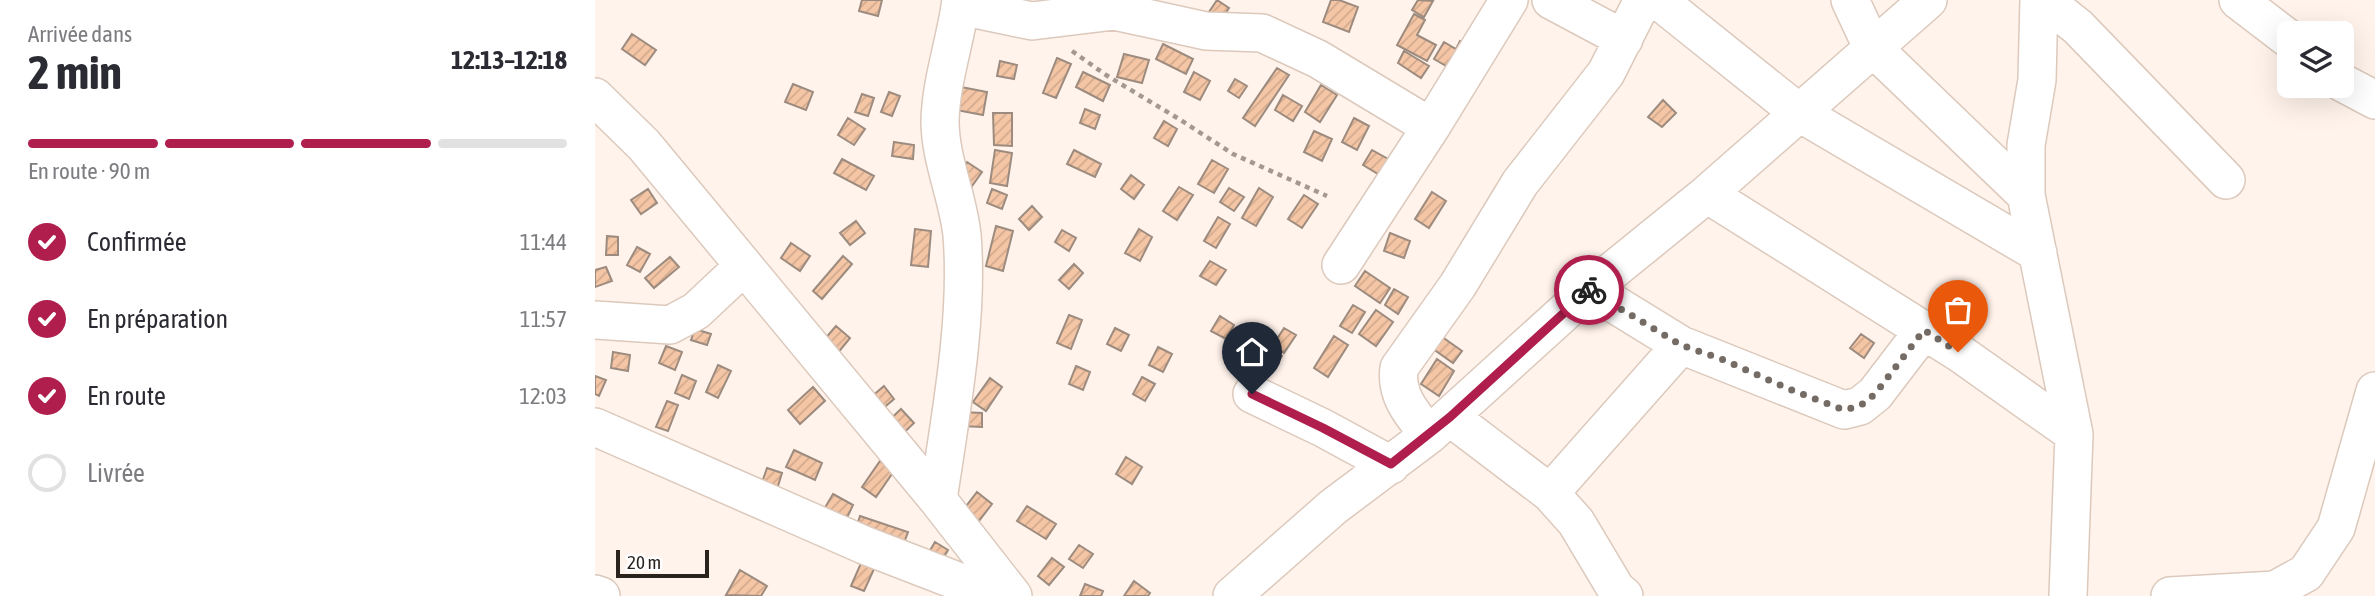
<!DOCTYPE html>
<html lang="fr">
<meta charset="utf-8">
<style>
:root{--surface:#fff;--page:#f7f7f7;--text:#2b2b33;--muted:#7c7c81;--line:#e1e1e2;--accent:#af1e4c}
body{margin:0;font-family:"Asap Condensed",sans-serif;background:var(--page);color:var(--text);height:100vh;display:flex;flex-direction:column;font-size:26px;white-space:nowrap}
*{box-sizing:border-box;margin:0}
p{font-size:23px;color:var(--muted)}
.icon{flex:none;width:38px;height:38px;fill:none;stroke:currentColor;stroke-width:2;stroke-linecap:round;stroke-linejoin:round}
.map{position:relative;flex:1;overflow:hidden}
.drawer{display:flex;flex-direction:column;background:var(--surface);width:595px}
.drawer>*{flex:none}
.tools{position:absolute;left:1682px;top:21px;display:grid;gap:14px}
.tools a{display:grid;place-items:center;width:77px;height:77px;border-radius:10px;background:var(--surface);box-shadow:0 7px 28px #0002;font-size:35px}
.scale{position:absolute;left:21px;bottom:18px;width:93px;box-sizing:border-box;padding-left:7px;border:4px solid #29221d;border-top:0;font-size:19px;line-height:24px;white-space:nowrap;color:#29221d;-webkit-text-stroke:5px #fff;paint-order:stroke}
.pin{position:absolute;display:grid;place-items:center;width:60px;height:60px;color:#fff;margin:-72px -30px;border-radius:50% 50% 50% 0;rotate:-45deg;box-shadow:0 0 7px #0007}
.pin .icon{rotate:45deg}
.courier{position:absolute;display:grid;place-items:center;width:70px;height:70px;margin:-35px;border:5px solid #af1e4c;border-radius:50%;background:#fff;color:#222;box-shadow:0 2px 9px #0007}
.headline em{font-style:normal;font-weight:700}
.headline div{display:flex;flex-direction:column-reverse}
.headline{display:flex;align-items:center;justify-content:space-between;height:119px;padding:0 28px}
h1{font-size:46px;font-weight:700;line-height:52px}
.bar{display:grid;grid-template-columns:repeat(4,1fr);gap:10px 7px;align-content:center;height:84px;padding:0 28px}
.bar i{height:9px;border-radius:5px;background:var(--line)}
.bar .on{background:var(--accent)}
.bar p{grid-column:span 4}
ol{padding:0 28px;list-style:none}
li{display:flex;align-items:center;gap:21px;height:77px}
li p{margin-inline-start:auto}
li .icon{padding:7px;border-radius:50%;background:var(--accent);color:#fff;stroke-width:4}
li:last-child{color:var(--muted)}
li i{width:38px;height:38px;border:4px solid var(--line);border-radius:50%}
main{display:flex;flex:1;min-height:0}
.map>svg:first-child{display:block}
</style>
<main>
<section class="drawer">
<div class="headline"><div><h1>2 min</h1><p>Arrivée dans</p></div><em>12:13–12:18</em></div>
<div class="bar"><i class="on"></i><i class="on"></i><i class="on"></i><i></i><p>En route · 90 m</p></div>
<ol>
<li><svg class="icon" aria-label="check" viewBox="0 0 24 24"><path d="M5 12l5 5 9-10"/></svg>Confirmée<p>11:44</p></li>
<li><svg class="icon" aria-label="check" viewBox="0 0 24 24"><path d="M5 12l5 5 9-10"/></svg>En préparation<p>11:57</p></li>
<li><svg class="icon" aria-label="check" viewBox="0 0 24 24"><path d="M5 12l5 5 9-10"/></svg>En route<p>12:03</p></li>
<li><i></i>Livrée</li>
</ol>
</section>
<div class="map">
<svg width="1780" height="596" viewBox="0 0 1780 596">
<defs>
<pattern id="building-hatch" width="6" height="6" patternUnits="userSpaceOnUse" patternTransform="scale(1.75)"><rect width="6" height="6" fill="#f5c6a5"/><path d="M-1 1l2-2M0 6l6-6M5 7l2-2" fill="none" stroke="#d2aa8e"/></pattern>
</defs>
<rect width="100%" height="100%" fill="#fff3eb"/>
<path fill="url(#building-hatch)" stroke="#9c8b7e" stroke-width="2" d="M 267,0 L 287,0 L 283,16 L 264,11 Z
M 622,0 L 634,8 L 620,29 L 608,21 Z
M 736,0 L 744,0 L 763,7 L 754,32 L 728,22 Z
M 823,0 L 838,1 L 829,17 L 817,10 Z
M 819,14 L 830,20 L 822,35 L 841,45 L 832,61 L 802,45 Z
M 37,34 L 61,50 L 50,65 L 27,49 Z
M 865,41 L 879,48 L 865,74 L 839,59 L 849,42 L 861,49 Z
M 568,44 L 598,59 L 591,74 L 561,59 Z
M 809,51 L 834,66 L 826,78 L 803,63 Z
M 529,54 L 554,60 L 547,83 L 522,77 Z
M 462,58 L 476,64 L 461,98 L 448,93 Z
M 405,61 L 422,65 L 419,79 L 402,76 Z
M 682,68 L 694,75 L 660,126 L 648,118 Z
M 488,72 L 515,85 L 508,101 L 481,87 Z
M 599,72 L 615,81 L 605,100 L 589,92 Z
M 640,79 L 652,86 L 644,98 L 633,91 Z
M 198,84 L 218,92 L 211,110 L 190,102 Z
M 356,85 L 392,92 L 388,115 L 351,108 Z
M 726,85 L 742,95 L 725,122 L 710,112 Z
M 294,92 L 305,96 L 297,116 L 286,112 Z
M 267,94 L 279,98 L 273,116 L 260,112 Z
M 688,95 L 707,106 L 698,121 L 680,110 Z
M 1068,100 L 1081,113 L 1067,127 L 1053,117 Z
M 490,109 L 505,115 L 500,129 L 485,123 Z
M 398,113 L 417,113 L 417,146 L 399,145 Z
M 253,118 L 270,129 L 259,145 L 243,135 Z
M 759,118 L 774,126 L 762,150 L 747,142 Z
M 569,121 L 582,129 L 573,146 L 559,138 Z
M 719,131 L 737,139 L 727,161 L 709,152 Z
M 299,142 L 319,145 L 318,159 L 297,156 Z
M 400,150 L 417,153 L 412,186 L 395,183 Z
M 479,150 L 506,164 L 500,177 L 472,164 Z
M 777,150 L 802,164 L 793,180 L 768,165 Z
M 247,159 L 279,176 L 271,190 L 239,173 Z
M 617,160 L 633,169 L 619,193 L 603,184 Z
M 372,162 L 387,172 L 375,189 L 360,179 Z
M 536,175 L 549,185 L 539,199 L 526,189 Z
M 584,187 L 598,195 L 582,220 L 568,211 Z
M 634,188 L 649,197 L 639,211 L 625,202 Z
M 664,188 L 678,197 L 661,226 L 647,218 Z
M 53,189 L 62,203 L 46,214 L 36,200 Z
M 397,189 L 412,195 L 407,209 L 392,203 Z
M 837,192 L 851,201 L 834,228 L 820,219 Z
M 709,195 L 723,204 L 707,228 L 693,219 Z
M 437,206 L 447,217 L 434,230 L 424,219 Z
M 623,217 L 635,224 L 621,248 L 609,241 Z
M 261,221 L 270,233 L 255,245 L 245,233 Z
M 401,226 L 418,231 L 408,271 L 391,266 Z
M 320,229 L 336,231 L 333,267 L 316,265 Z
M 544,229 L 557,237 L 545,261 L 530,253 Z
M 467,230 L 481,238 L 474,251 L 460,242 Z
M 795,233 L 815,241 L 809,258 L 789,251 Z
M 12,236 L 23,237 L 23,255 L 11,255 Z
M 196,243 L 215,256 L 205,271 L 186,258 Z
M 42,247 L 55,254 L 45,272 L 32,265 Z
M 248,256 L 257,264 L 227,299 L 218,291 Z
M 75,257 L 84,267 L 59,288 L 50,278 Z
M 615,261 L 631,270 L 621,285 L 605,276 Z
M 479,264 L 488,273 L 474,289 L 464,280 Z
M 11,267 L 17,281 L 0,287 L 0,270 Z
M 770,271 L 795,288 L 785,303 L 760,286 Z
M 799,289 L 813,297 L 803,314 L 790,305 Z
M 758,305 L 770,312 L 757,333 L 745,326 Z
M 781,310 L 798,322 L 781,346 L 764,334 Z
M 474,315 L 487,320 L 476,349 L 462,343 Z
M 625,316 L 639,325 L 631,339 L 616,331 Z
M 241,326 L 255,338 L 237,360 L 222,348 Z
M 520,328 L 534,335 L 526,351 L 512,344 Z
M 689,328 L 701,335 L 689,353 L 678,345 Z
M 100,329 L 116,334 L 112,345 L 96,340 Z
M 843,334 L 867,351 L 858,363 L 834,346 Z
M 1266,334 L 1279,343 L 1269,358 L 1255,348 Z
M 657,335 L 687,356 L 677,369 L 648,350 Z
M 739,336 L 753,345 L 733,377 L 719,368 Z
M 71,346 L 87,352 L 80,370 L 64,363 Z
M 563,347 L 577,354 L 568,372 L 554,365 Z
M 18,352 L 35,355 L 33,371 L 16,368 Z
M 842,359 L 859,371 L 844,396 L 826,384 Z
M 123,365 L 136,371 L 123,398 L 111,392 Z
M 481,366 L 495,372 L 488,390 L 474,384 Z
M 87,375 L 101,381 L 94,399 L 80,393 Z
M 0,376 L 11,380 L 4,396 L 0,394 Z
M 547,377 L 560,384 L 550,401 L 538,394 Z
M 395,378 L 407,387 L 391,411 L 378,402 Z
M 289,386 L 299,399 L 279,416 L 268,404 Z
M 218,387 L 230,401 L 205,424 L 193,410 Z
M 72,401 L 83,405 L 73,431 L 61,427 Z
M 306,409 L 319,423 L 299,442 L 286,428 Z
M 366,412 L 387,413 L 387,427 L 366,426 Z
M 199,450 L 227,463 L 220,480 L 191,467 Z
M 531,457 L 547,467 L 537,484 L 521,474 Z
M 285,461 L 299,471 L 281,497 L 267,487 Z
M 172,468 L 187,473 L 179,499 L 163,494 Z
M 382,492 L 397,504 L 377,530 L 362,518 Z
M 238,494 L 258,505 L 250,522 L 228,511 Z
M 432,506 L 461,524 L 451,539 L 422,521 Z
M 265,516 L 313,532 L 307,548 L 260,532 Z
M 340,542 L 353,550 L 343,567 L 330,559 Z
M 484,545 L 498,554 L 488,568 L 474,559 Z
M 457,558 L 469,567 L 454,585 L 443,576 Z
M 266,563 L 279,569 L 269,591 L 256,586 Z
M 145,570 L 172,586 L 166,596 L 131,595 Z
M 539,581 L 555,593 L 553,596 L 529,596 Z
M 490,584 L 508,591 L 506,596 L 485,596 Z"/>
<g fill="none" stroke-linecap="round" stroke-linejoin="round">
<g stroke="#dcc9bc" stroke-width="40">
<path id="minor" d="M 956,0 L 1029,39
M 1063,0 L 1203,112 L 1443,253
M 1255,0 L 1277,47 L 1431,195
M 1444,0 L 1442,80 L 1431,145 L 1431,195 L 1479,434 L 1473,596
M 1449,0 L 1483,27 L 1631,180
M 1643,0 L 1694,39
M 365,6 L 437,21 L 519,11 L 611,31 L 667,33 L 723,59 L 836,127
M 1746,82 L 1780,100
M 0,97 L 49,145 L 343,500 L 418,596
M 1112,194 L 1363,352 L 1479,434
M 746,265 L 836,127 L 914,0
M 0,320 L 75,325 L 101,311 L 148,267
M 1086,345 L 1249,410 L 1265,406 L 1280,394 L 1329,330
M 657,394 L 728,428 L 796,465
M 855,417 L 955,493 L 981,522 L 1021,589 L 1029,596
M 0,427 L 269,545 L 401,596
M 834,435 C 818,415 800,396 804,368 L 863,285 L 925,183 L 1011,73 L 1048,0
M 955,493 L 1086,345 L 995,289
M 343,500 C 355,417 374,319 367,235 C 363,197 345,159 345,121 C 346,80 361,40 366,0
M 0,594 L 6,596
M 637,596 L 738,507 L 834,435 L 995,289 L 1112,194 L 1333,0
M 1575,596 L 1680,590 L 1711,573 L 1741,528 L 1780,391"/>
</g>
<path stroke="#a39992" stroke-width="4.5" stroke-dasharray="5 5" stroke-linecap="butt" d="M 477,51 L 511,75 L 584,119 L 638,154 L 732,196"/>
<use href="#minor" stroke="#fff" stroke-width="37"/>
</g>
<g fill="none" stroke-linecap="round" stroke-linejoin="round">
<path stroke="#746b65" stroke-width="7" stroke-dasharray="0 12.6" d="M 994,290 L 1086,345 L 1129,360 L 1194,389 L 1249,410 L 1265,406 L 1280,394 L 1329,330 L 1363,352"/>
<path stroke="#af1e4c" stroke-width="9" d="M 657,394 L 728,428 L 796,464 L 855,417 L 994,290"/>
</g>
</svg>
<div class="tools">
<a><svg class="icon" aria-label="layers" viewBox="0 0 24 24"><path d="M12 4l9 5-9 5-9-5zM3 14l9 5 9-5"/></svg></a>
</div>
<div class="scale">20 m</div>
<div class="pin" style="left:1363px;top:352px;background:#ea580c"><svg class="icon" aria-label="bag" viewBox="0 0 24 24"><path d="M5 8h14l-1 12H6zM9 8a3 3 0 0 1 6 0"/></svg></div>
<div class="pin" style="left:657px;top:394px;background:#1f2937"><svg class="icon" aria-label="home" viewBox="0 0 24 24"><path d="M3 11l9-7 9 7M6 9v11h12V9"/></svg></div>
<div class="courier" style="left:994px;top:290px"><svg class="icon" aria-label="bike" viewBox="0 0 24 24"><circle cx="6" cy="16" r="4"/><circle cx="18" cy="16" r="4"/><path d="M6 16l4-8h5l3 8M10 8l3 8H6M13 5h3"/></svg></div>
</div>
</main>
